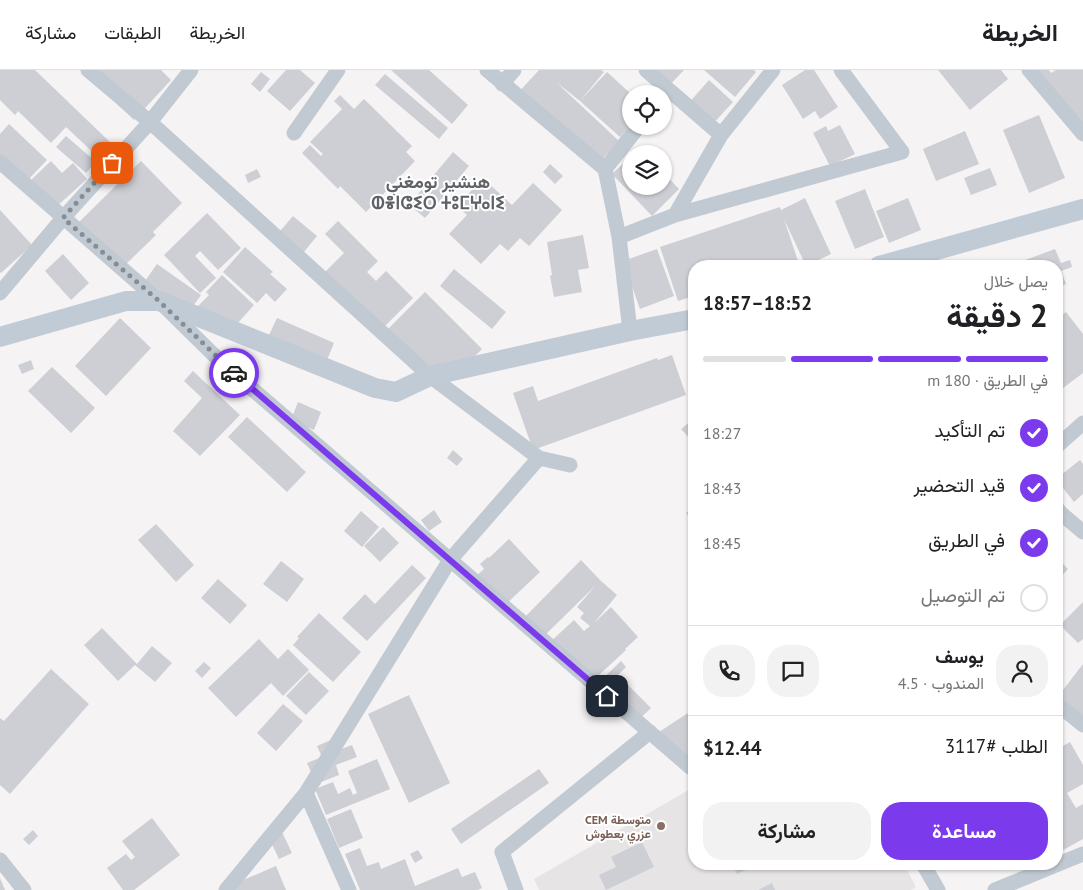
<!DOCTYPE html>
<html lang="ar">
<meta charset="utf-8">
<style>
:root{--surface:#fff;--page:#f2f2f2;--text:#202124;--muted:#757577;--line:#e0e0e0;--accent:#7c3aed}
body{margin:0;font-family:"PT Sans",Vazirmatn,"Noto Sans Tifinagh",sans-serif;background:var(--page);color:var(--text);direction:rtl;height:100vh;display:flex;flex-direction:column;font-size:19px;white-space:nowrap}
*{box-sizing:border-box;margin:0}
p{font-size:16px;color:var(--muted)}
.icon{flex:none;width:28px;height:28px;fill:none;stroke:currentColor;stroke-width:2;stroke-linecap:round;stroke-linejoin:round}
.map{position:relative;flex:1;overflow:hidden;direction:ltr}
.sheet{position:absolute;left:688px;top:190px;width:375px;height:610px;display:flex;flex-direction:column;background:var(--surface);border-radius:20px;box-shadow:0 1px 4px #0004;direction:rtl}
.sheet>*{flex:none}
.buttons{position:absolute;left:622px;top:15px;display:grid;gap:10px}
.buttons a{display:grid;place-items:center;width:50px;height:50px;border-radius:50%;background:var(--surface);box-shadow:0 1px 4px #0004;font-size:25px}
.pin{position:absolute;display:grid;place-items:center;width:42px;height:42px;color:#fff;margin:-21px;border-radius:10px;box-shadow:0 2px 8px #0006}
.courier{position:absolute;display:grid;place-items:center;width:50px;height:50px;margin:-25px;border:4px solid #7c3aed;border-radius:50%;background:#fff;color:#222;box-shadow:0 1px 6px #0007}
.overview em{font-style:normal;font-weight:700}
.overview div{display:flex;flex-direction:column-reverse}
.overview{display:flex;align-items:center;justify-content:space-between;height:85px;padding:0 15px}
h1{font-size:32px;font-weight:700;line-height:38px}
.bar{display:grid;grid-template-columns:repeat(4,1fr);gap:8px 5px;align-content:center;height:60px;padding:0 15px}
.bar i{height:6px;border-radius:4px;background:var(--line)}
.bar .selected{background:var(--accent)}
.bar p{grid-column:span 4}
.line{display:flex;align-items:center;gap:12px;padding:0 15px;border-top:1px solid var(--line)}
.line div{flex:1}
.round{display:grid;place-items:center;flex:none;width:52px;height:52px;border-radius:20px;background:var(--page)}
ol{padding:0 15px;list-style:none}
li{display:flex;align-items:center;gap:15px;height:55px}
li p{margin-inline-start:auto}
li .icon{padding:5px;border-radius:50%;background:var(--accent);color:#fff;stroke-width:4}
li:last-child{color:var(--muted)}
li i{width:28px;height:28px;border:2px solid var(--line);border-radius:50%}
.cta{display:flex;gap:10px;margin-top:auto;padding:10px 15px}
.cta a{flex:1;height:58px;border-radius:20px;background:var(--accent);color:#fff;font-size:20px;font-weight:700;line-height:58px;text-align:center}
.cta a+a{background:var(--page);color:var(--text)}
header{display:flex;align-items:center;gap:30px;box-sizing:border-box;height:70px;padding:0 25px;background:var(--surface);border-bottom:1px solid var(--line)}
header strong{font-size:24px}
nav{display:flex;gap:28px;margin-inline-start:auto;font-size:18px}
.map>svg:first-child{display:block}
</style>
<header>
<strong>الخريطة</strong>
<nav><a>الخريطة</a><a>الطبقات</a><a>مشاركة</a></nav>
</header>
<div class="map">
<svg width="1083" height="820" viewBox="0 0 1083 820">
<rect width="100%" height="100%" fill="#f5f3f3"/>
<path fill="#e6e4e5" d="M 694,717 L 694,794 L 904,794 L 916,817 L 911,820 L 539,820 L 534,809 Z"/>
<path fill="#cdcfd5" d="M 0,0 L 35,0 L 112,74 L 99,88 L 66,57 L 51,73 L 18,41 L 15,45 L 0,30 Z
M 80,0 L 161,0 L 171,10 L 134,50 Z
M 286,0 L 300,0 L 315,13 L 290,41 L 267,21 Z
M 391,0 L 429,0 L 468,35 L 452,54 Z
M 539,0 L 601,0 L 604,2 L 580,31 L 556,12 L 619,71 L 594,98 L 516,25 Z
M 644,0 L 684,0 L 665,20 Z
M 704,0 L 754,0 L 756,2 L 735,27 Z
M 805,0 L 814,0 L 838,37 L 820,49 L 815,41 L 803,49 L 782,15 Z
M 938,0 L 1001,0 L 1008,9 L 970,40 Z
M 1039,0 L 1049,0 L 1051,3 L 1056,0 L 1083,0 L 1083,54 L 1033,5 Z
M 261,2 L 270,9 L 260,22 L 251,14 Z
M 607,2 L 631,24 L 631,55 L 620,67 L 580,31 Z
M 385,4 L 448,58 L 439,69 L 375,15 Z
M 709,10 L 733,32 L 710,57 L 687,35 Z
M 340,25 L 354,39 L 364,29 L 412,76 L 406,82 L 415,91 L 366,142 L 340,116 L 338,119 L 302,83 L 310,75 L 321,86 L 323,84 L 310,72 L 342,39 L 334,31 Z
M 1039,45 L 1065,108 L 1029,123 L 1003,60 Z
M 9,54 L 47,90 L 26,112 L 0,87 L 0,64 Z
M 840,55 L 855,84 L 830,96 L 813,63 L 826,56 L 828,61 Z
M 965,61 L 979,94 L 936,111 L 923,79 Z
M 66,66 L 96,92 L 86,103 L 56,77 Z
M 640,78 L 645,84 L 633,84 Z
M 453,82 L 469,96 L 425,148 L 409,135 Z
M 631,86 L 631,116 L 664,116 L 664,103 L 679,119 L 652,146 L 612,104 Z
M 51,91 L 62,103 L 73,93 L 87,109 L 55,138 L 31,110 Z
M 141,91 L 182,133 L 153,162 L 156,165 L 122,198 L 78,153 Z
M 550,94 L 563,106 L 555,114 L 543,102 Z
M 990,98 L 997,115 L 971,125 L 964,108 Z
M 257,99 L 261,107 L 248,113 L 245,105 Z
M 483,108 L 512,135 L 533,113 L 562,140 L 529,176 L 520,168 L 508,181 L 500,174 L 481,194 L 449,164 L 467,145 L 457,136 Z
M 865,119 L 884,167 L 855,179 L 835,131 Z
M 805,128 L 831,184 L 806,196 L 784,149 L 798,191 L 783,196 L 694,196 L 694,226 L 678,231 L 660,177 L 780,137 L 781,140 Z
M 908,128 L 921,160 L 889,173 L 876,141 Z
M 0,140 L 32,175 L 1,203 L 0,202 Z
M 207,143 L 241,178 L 218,200 L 200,181 L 195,186 L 216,208 L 200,223 L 164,185 Z
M 293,146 L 317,166 L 299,188 L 275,167 Z
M 338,151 L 378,191 L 367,202 L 376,211 L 386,201 L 413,228 L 378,263 L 321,206 L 344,183 L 325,164 Z
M 583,165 L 589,198 L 578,200 L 582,222 L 554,227 L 550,206 L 552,205 L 547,172 Z
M 245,177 L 273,202 L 270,204 L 287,219 L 275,232 L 266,223 L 257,233 L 223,202 Z
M 657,179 L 674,226 L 640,239 L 623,191 Z
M 1055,179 L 1061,193 L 1070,190 L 1072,197 L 1061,201 L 1066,214 L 1056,218 L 1056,196 L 1021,196 L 1020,192 Z
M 63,184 L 89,213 L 71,230 L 45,201 Z
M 1000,191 L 1002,196 L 984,196 Z
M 157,194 L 201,225 L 191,239 L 168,228 L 145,211 Z
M 454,199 L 506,242 L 492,259 L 440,216 Z
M 222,205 L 254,235 L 227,265 L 197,237 L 209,225 L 206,222 Z
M 425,222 L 482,279 L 440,321 L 383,264 Z
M 1066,242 L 1083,264 L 1083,303 L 1063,318 L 1056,310 L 1056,250 Z
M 120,248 L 151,278 L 106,326 L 75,296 Z
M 277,248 L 334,273 L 327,290 L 269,265 Z
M 672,285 L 686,325 L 533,380 L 513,323 L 533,316 L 538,331 L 657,288 L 658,290 Z
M 31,290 L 34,299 L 22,304 L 18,295 Z
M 52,297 L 95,338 L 71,363 L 28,321 Z
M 193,301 L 240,345 L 200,386 L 173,361 L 202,328 L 184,311 Z
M 298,332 L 321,342 L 314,360 L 291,350 Z
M 247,347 L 306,402 L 287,422 L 228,367 Z
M 691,351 L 694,353 L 694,373 L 681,359 Z
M 453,380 L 463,389 L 457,396 L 447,388 Z
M 1080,390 L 1083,394 L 1083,424 L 1074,432 L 1056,409 Z
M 1056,423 L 1066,438 L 1056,444 Z
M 694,436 L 694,452 L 686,443 Z
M 434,440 L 442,452 L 429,461 L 421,450 Z
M 361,441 L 379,457 L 362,477 L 344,461 Z
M 156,454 L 194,495 L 176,512 L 138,470 Z
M 383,457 L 399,473 L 380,492 L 364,476 Z
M 509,469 L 540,502 L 502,538 L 474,508 L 484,499 L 480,494 L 488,487 L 489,488 Z
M 1056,487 L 1068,499 L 1056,512 Z
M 581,490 L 600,510 L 617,525 L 594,553 L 611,537 L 638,567 L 625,579 L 626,580 L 586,617 L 547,575 L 574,550 L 584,561 L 590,556 L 580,548 L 584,543 L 577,537 L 596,515 L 539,571 L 520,552 Z
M 281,491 L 304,509 L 287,532 L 263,514 Z
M 412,495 L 426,508 L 367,571 L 342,548 L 365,524 L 375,534 Z
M 218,509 L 247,535 L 230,554 L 201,528 Z
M 1083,532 L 1083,569 L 1078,573 L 1060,555 Z
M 319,543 L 361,582 L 333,612 L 293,575 L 299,568 L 297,567 Z
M 102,558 L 137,594 L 152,576 L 172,593 L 155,612 L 135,595 L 118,611 L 84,575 Z
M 259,569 L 278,589 L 288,579 L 309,600 L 283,626 L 271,613 L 236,647 L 208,618 Z
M 621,591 L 626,597 L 618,605 L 651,638 L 632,656 L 594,617 Z
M 204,592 L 211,598 L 202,608 L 195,601 Z
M 1083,594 L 1083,646 L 1056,629 Z
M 51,599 L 89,634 L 10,724 L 0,715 L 0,648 L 4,651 Z
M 309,602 L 329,621 L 306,645 L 286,626 Z
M 409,625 L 450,713 L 409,733 L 368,644 Z
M 283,634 L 303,651 L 276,681 L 257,663 Z
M 694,639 L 694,684 L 676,695 L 656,664 Z
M 331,670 L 336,681 L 352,675 L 357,687 L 336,695 L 339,705 L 316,714 L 307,693 L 322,687 L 317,676 Z
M 1070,672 L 1083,695 L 1083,714 L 1067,723 L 1076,738 L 1083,734 L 1083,769 L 1056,784 L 1056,680 Z
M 377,689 L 390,719 L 326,745 L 315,719 L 333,712 L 338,724 L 350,718 L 353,725 L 357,723 L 348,701 Z
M 539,699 L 549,713 L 461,774 L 451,759 Z
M 351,739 L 363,768 L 339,778 L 327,749 Z
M 152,748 L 180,785 L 134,820 L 123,820 L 107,798 L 126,784 L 131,790 L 135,787 L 122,771 Z
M 33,760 L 38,766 L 29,775 L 23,769 Z
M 281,760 L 292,783 L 279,789 L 268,766 Z
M 642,772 L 654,797 L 606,820 L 599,805 L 616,797 L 611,787 Z
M 360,778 L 367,796 L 379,792 L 381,799 L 405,789 L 415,816 L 458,798 L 462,807 L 475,802 L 482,818 L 478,820 L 360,820 L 345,784 Z
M 418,780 L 423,788 L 415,793 L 410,784 Z
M 732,794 L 759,794 L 737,804 Z
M 276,796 L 286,820 L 220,820 Z
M 0,808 L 5,820 L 0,820 Z
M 772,813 L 775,820 L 758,820 Z"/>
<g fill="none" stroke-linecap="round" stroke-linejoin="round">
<path stroke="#c1cad2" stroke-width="15" d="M 88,0 L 150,52 L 430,306 L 539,388 L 570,395
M 487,0 L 605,99 L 619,167 L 630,261
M 646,0 L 721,65
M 1029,0 L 1083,64
M 502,14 L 514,0
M 294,63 L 338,0
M 0,92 L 159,231 L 221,292 L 690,697 L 694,694
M 605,99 L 639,56
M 675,145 L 721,65 L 773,0
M 619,167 L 675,145 L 902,82 L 841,0
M 0,223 L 63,148 L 150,52 L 191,0
M 1056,377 L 1083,353
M 1056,439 L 1083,462
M 1056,633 L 1083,655
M 306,723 L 349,820
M 0,790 L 24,820
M 923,794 L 938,820
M 226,820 L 306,723 L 450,490 L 539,388
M 516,820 L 502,782 L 650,662
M 995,820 L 1083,784"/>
<path stroke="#c1cbd6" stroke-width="20" d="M 879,196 L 1083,139
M 0,267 L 126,231 L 159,231 L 375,318 L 396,322 L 430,306 L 630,261 L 694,249"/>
</g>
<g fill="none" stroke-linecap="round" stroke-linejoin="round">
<path stroke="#868d94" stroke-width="5" stroke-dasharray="0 9" d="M 112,93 L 63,148 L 159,231 L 234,303"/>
<path stroke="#7c3aed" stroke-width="6" d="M 234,303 L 607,626"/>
</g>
<circle fill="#8d6e63" stroke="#fff" stroke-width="2" cx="661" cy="756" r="5"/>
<g text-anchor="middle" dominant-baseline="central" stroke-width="4" stroke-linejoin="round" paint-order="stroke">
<g font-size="12" font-weight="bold" fill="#785e54" stroke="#fff" text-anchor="end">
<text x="651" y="749">CEM متوسطة<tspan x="651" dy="14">عزري بعطوش</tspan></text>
</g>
<g font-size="18" font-weight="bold" fill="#5f6368" stroke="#fff">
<text x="438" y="111">هنشير تومغني<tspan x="438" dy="21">ⵀⴻⵏⵛⵉⵔ ⵜⵓⵎⵖⴰⵏⵉ</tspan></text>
</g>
</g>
</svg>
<div class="buttons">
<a><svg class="icon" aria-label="locate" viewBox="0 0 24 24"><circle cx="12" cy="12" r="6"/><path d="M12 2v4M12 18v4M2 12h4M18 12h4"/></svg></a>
<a><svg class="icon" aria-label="layers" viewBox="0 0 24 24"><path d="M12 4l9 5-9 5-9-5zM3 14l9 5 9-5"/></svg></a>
</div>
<div class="pin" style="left:112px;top:93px;background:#ea580c"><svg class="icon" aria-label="bag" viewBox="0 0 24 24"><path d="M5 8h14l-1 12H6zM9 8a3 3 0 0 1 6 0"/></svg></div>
<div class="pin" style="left:607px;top:626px;background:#1f2937"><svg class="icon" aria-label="home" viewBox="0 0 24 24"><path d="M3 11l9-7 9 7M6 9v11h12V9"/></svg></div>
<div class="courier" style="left:234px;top:303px"><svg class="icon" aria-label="car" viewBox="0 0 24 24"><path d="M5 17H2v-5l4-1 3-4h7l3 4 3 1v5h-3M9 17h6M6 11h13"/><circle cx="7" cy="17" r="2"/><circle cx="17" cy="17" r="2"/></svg></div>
<section class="sheet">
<div class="overview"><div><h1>2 دقيقة</h1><p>يصل خلال</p></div><em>18:52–18:57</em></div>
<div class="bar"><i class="selected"></i><i class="selected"></i><i class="selected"></i><i></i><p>في الطريق · 180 m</p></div>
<ol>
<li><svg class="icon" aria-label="check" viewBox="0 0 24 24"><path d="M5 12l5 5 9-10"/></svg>تم التأكيد<p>18:27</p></li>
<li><svg class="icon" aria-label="check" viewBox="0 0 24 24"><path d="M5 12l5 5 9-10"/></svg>قيد التحضير<p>18:43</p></li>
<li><svg class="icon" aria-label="check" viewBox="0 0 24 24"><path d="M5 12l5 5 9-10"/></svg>في الطريق<p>18:45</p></li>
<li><i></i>تم التوصيل</li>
</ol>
<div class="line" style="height:90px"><a class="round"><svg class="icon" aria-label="person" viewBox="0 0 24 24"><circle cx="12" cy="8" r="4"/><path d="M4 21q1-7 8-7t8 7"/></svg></a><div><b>يوسف</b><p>المندوب · 4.5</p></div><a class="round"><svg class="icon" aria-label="chat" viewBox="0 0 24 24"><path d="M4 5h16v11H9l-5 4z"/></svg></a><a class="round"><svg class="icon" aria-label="phone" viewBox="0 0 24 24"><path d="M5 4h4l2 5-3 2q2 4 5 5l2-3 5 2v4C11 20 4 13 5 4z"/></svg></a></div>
<div class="line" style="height:65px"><div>الطلب #3117</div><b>$12.44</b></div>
<div class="cta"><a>مساعدة</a><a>مشاركة</a></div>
</section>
</div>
